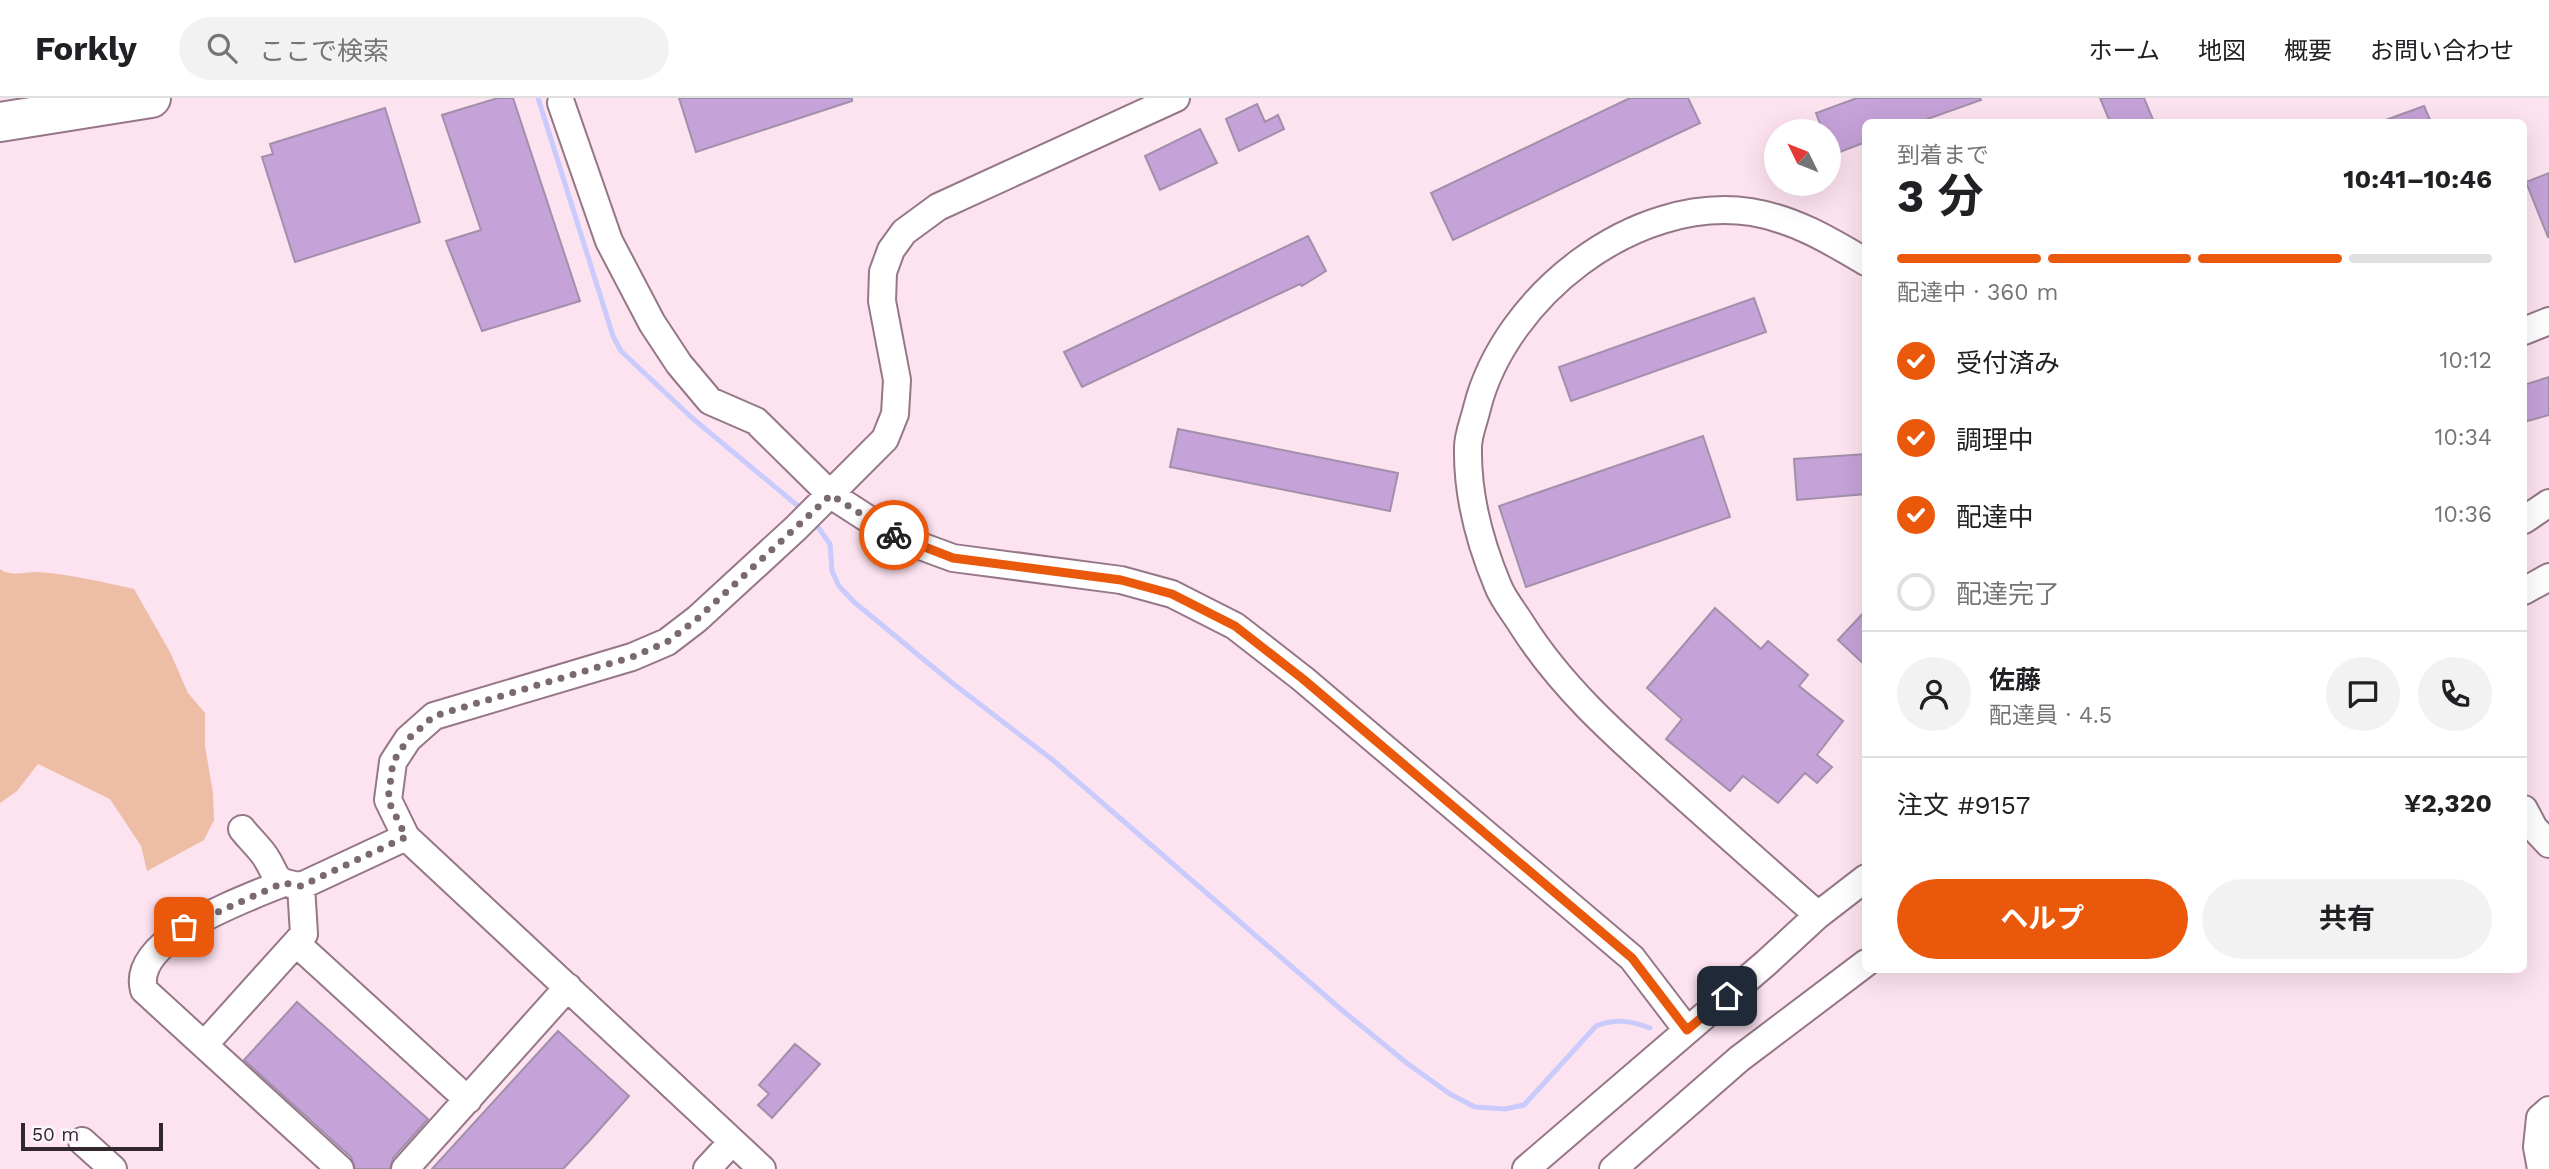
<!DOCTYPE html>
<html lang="ja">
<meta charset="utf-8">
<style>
:root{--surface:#fff;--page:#f2f2f2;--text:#202124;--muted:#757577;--line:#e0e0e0;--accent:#ea580c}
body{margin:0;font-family:"Work Sans","Noto Sans JP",sans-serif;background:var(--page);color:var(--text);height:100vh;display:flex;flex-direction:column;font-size:26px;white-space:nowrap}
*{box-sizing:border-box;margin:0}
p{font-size:23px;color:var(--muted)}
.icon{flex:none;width:38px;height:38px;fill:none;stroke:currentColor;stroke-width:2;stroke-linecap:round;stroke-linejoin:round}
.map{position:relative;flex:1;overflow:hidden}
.side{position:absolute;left:1862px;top:21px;width:665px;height:854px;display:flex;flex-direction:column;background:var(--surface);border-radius:10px;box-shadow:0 7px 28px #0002}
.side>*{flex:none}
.needle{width:46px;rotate:313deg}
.fabs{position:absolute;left:1764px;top:21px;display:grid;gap:14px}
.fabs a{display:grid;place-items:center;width:77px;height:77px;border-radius:50%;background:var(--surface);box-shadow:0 7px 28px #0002;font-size:35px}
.scale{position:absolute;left:21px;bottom:18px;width:142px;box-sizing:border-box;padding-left:7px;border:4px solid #33272e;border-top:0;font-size:19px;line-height:24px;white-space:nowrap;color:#33272e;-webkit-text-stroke:5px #fcf5f9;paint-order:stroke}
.pin{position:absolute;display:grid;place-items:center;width:60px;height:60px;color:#fff;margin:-30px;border-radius:14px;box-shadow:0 4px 10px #0006}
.courier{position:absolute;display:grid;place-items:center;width:70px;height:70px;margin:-35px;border:5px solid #ea580c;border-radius:50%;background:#fff;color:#222;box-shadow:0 2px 9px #0007}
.headline em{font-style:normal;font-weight:700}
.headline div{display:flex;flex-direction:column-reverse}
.headline{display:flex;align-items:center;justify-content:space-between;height:119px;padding:0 35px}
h1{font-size:46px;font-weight:700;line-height:52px}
.bar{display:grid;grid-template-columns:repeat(4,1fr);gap:10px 7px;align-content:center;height:84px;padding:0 35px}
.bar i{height:9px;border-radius:5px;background:var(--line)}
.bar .active{background:var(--accent)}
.bar p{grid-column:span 4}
.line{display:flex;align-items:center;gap:18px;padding:0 35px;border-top:2px solid var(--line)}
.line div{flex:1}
.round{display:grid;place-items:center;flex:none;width:74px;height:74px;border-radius:37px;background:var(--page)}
ol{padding:0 35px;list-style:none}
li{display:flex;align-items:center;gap:21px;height:77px}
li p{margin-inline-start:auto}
li .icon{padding:7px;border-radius:50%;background:var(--accent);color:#fff;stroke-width:4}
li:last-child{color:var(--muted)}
li i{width:38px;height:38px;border:4px solid var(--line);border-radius:50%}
.action{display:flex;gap:14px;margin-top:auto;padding:14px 35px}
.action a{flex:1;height:80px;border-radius:42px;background:var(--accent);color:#fff;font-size:28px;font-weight:700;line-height:80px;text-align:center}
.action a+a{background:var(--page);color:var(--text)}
header{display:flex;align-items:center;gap:42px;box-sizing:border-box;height:98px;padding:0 35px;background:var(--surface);border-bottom:2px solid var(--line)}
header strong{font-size:33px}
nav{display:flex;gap:38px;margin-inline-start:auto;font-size:24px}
.search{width:490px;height:63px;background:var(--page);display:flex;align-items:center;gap:18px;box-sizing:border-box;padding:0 24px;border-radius:38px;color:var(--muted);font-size:26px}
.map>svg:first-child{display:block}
</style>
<header>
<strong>Forkly</strong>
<div class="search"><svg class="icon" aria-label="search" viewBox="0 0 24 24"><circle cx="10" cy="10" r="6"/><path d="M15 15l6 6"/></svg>ここで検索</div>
<nav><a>ホーム</a><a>地図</a><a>概要</a><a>お問い合わせ</a></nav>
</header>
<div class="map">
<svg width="2549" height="1071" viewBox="0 0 2549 1071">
<rect width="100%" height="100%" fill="#fde2f0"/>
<path fill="#edbda5" d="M 0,471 C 10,479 25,474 37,474 C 70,476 102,484 134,491 L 170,554 L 188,595 L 205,615 L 205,648 L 213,695 L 214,722 L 204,742 L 147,773 L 141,748 L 110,701 L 38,666 L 17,693 L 0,705 Z"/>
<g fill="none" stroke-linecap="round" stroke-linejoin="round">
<path stroke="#c8cbfb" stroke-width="5" d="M 538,0 L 613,238 L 621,253 L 691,319 L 804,413
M 813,422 L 830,446 L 832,473 L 839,488 L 854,504 L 951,584 L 1054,663 L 1343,913 L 1408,966 L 1450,996 L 1475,1009 L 1505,1011 L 1524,1007 L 1596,928 C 1616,920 1631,923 1650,930"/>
</g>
<path fill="#c5a2d8" stroke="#a190ab" stroke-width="2" d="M 498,0 L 513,0 L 580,203 L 482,233 L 446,143 L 481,132 L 442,17 Z
M 679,0 L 852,0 L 852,3 L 696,54 Z
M 1630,0 L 1688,0 L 1700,25 L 1453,142 L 1431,95 Z
M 1857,0 L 1980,0 L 1981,2 L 1919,24 L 1866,24 L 1866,44 L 1829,58 L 1829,33 L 1823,33 L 1816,15 Z
M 2100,0 L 2144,0 L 2154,24 L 2110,24 Z
M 1257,6 L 1265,24 L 1278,17 L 1284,31 L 1239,53 L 1226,21 Z
M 2424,8 L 2431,24 L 2384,24 L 2383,23 Z
M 385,10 L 420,124 L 295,164 L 262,59 L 273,56 L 270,46 Z
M 1200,31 L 1217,65 L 1160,92 L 1145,58 Z
M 2549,75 L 2549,139 L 2548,139 L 2526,84 Z
M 1308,138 L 1326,173 L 1302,188 L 1300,186 L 1082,289 L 1064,254 Z
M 1754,200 L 1766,234 L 1571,303 L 1559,269 Z
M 2549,279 L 2549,317 L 2524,324 L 2524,287 Z
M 1178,331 L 1398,375 L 1390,413 L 1170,369 Z
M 1703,338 L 1730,419 L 1526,489 L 1499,408 Z
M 1866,356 L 1866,396 L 1797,402 L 1794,361 Z
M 1715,510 L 1761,551 L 1768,543 L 1808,577 L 1799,588 L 1843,623 L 1817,657 L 1832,669 L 1817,685 L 1805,675 L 1778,705 L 1743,678 L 1730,693 L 1666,641 L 1682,621 L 1647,590 Z
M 1866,512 L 1866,568 L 1838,542 Z
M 297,904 L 428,1021 L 393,1060 L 390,1071 L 355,1071 L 351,1059 L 244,962 Z
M 558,933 L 629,998 L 591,1041 L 563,1071 L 432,1071 Z
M 795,946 L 820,966 L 772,1020 L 758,1007 L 769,996 L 759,987 Z"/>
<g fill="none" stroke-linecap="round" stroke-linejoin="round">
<g stroke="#957787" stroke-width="30">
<path id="minor" d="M 561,5 L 609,143 L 652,225 L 679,266 L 710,303 L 756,323 L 831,397 L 896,439 L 953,460 L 1121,482 L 1172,496 L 1235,528 L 1303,581 L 1632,860 L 1687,932
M 2524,233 L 2549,223
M 2524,422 L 2549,405
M 2524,493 L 2549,479
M 2524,711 L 2534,730 L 2549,746
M 242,731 C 249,740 258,748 265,758 C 279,779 271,784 301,788 L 406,739
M 301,788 L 304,836 L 204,947 L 340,1071
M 1818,817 C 1771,776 1724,734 1677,692 C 1620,641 1563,592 1522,527 C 1514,514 1503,501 1498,488 C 1480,445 1467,396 1468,349 C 1468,337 1474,323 1477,310 C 1505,199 1633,97 1751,114 C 1794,121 1829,142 1866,164
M 296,845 L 468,1002
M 204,947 L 144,892 C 130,840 246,801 283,785
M 82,1043 L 113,1071
M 405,1071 L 568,889
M 707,1071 L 732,1044
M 762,1071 L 406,739 L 388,702 L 393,664 L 408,641 L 434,618 L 632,559 L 667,544 L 697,521 L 796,430 L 885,341 L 895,316 L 897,282 L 882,203 L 883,174 L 891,152 L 904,134 L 938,109 L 1176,0
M 1526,1071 L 1766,865 L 1818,817 L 1866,780
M 1613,1071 L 1739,961 L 1866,865
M 2541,1071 L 2537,1049 L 2540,1020 L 2549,1012"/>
</g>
<g stroke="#957787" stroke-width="42">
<path id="highway" d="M 0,24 L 151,0"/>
</g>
<use href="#minor" stroke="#fff" stroke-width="26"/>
<use href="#highway" stroke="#fff" stroke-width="38"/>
</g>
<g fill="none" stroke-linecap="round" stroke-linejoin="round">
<path stroke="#7a6872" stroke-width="7" stroke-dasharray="0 12.6" d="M 184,829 L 283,785 L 301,788 L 406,739 L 388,702 L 393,664 L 408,641 L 434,618 L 632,559 L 667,544 L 697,521 L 831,397 L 894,437"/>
<path stroke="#ea580c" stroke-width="9" d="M 894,437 L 953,460 L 1121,482 L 1172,496 L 1235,528 L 1303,581 L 1632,860 L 1687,932 L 1727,898"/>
</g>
</svg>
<div class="fabs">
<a><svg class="needle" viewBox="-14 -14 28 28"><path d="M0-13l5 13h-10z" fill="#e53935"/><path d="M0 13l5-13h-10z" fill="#757577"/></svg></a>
</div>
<div class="scale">50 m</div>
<div class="pin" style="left:184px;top:829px;background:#ea580c"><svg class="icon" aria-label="bag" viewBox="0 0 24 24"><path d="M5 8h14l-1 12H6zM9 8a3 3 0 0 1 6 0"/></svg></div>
<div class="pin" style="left:1727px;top:898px;background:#1f2937"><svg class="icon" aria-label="home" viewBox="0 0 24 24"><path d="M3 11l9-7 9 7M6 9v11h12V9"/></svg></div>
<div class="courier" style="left:894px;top:437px"><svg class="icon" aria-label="bike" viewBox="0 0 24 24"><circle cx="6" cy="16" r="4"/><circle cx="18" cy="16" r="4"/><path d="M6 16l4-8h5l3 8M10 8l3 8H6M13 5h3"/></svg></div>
<section class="side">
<div class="headline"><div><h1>3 分</h1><p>到着まで</p></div><em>10:41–10:46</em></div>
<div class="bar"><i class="active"></i><i class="active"></i><i class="active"></i><i></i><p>配達中 · 360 m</p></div>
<ol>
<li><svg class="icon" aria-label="check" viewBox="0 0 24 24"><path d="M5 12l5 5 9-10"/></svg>受付済み<p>10:12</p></li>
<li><svg class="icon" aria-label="check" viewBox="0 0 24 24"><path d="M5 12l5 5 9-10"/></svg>調理中<p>10:34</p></li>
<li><svg class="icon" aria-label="check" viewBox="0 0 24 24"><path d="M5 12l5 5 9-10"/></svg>配達中<p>10:36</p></li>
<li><i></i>配達完了</li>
</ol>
<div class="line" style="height:126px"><a class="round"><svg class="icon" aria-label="person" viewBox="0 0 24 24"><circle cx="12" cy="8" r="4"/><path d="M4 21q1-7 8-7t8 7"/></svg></a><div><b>佐藤</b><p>配達員 · 4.5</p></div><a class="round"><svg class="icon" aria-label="chat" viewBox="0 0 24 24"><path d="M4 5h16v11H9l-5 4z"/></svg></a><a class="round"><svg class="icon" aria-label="phone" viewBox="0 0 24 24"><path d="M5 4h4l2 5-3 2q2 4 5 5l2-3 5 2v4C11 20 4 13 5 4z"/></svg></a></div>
<div class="line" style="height:91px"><div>注文 #9157</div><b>¥2,320</b></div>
<div class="action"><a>ヘルプ</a><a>共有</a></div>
</section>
</div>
